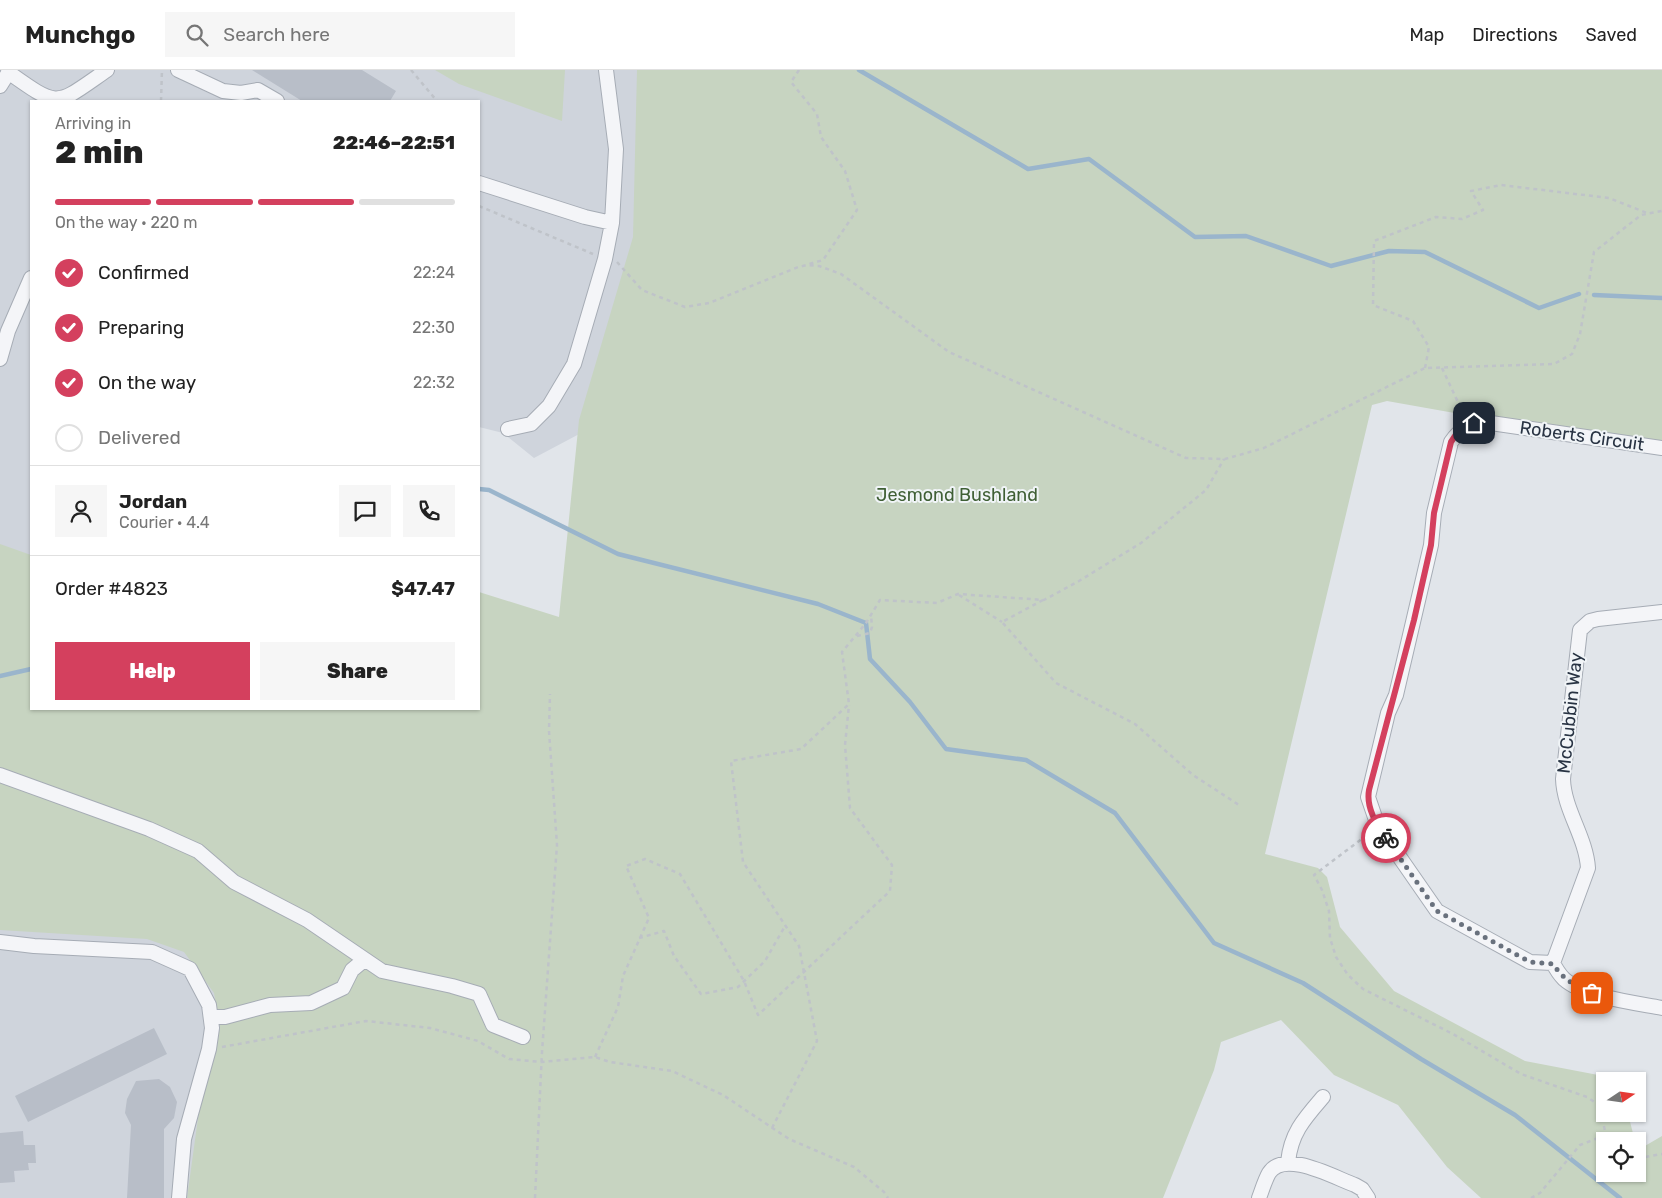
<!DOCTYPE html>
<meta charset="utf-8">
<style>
:root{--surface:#fff;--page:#f6f6f6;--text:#222;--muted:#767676;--line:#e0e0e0;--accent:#d4405e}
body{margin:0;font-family:Rubik,sans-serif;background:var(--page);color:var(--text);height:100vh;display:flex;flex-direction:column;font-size:19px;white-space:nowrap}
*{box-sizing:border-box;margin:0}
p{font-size:16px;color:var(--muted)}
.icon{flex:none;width:28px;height:28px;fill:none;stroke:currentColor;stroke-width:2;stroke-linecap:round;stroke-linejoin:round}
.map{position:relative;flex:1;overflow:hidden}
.side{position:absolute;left:30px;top:30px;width:450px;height:610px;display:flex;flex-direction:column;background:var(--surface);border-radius:0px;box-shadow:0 1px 4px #0004}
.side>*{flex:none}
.needle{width:32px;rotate:77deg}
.tools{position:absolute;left:1596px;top:1002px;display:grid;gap:10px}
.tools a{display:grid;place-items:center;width:50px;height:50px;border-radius:0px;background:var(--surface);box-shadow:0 1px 4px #0004;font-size:25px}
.pin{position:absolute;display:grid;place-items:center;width:42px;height:42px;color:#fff;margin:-21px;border-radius:10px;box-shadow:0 2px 8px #0006}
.courier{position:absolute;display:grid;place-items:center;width:50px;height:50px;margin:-25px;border:4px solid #d4405e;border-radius:50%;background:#fff;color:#222;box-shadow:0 1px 6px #0007}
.summary em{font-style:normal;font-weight:800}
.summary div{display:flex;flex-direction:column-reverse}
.summary{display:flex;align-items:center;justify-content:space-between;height:85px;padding:0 25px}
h1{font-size:32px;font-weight:800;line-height:38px}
.bar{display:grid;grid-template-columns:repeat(4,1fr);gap:8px 5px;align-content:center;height:60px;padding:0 25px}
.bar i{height:6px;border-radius:4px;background:var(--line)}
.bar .active{background:var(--accent)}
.bar p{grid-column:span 4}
.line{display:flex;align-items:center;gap:12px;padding:0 25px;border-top:1px solid var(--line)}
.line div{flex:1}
.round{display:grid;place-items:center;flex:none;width:52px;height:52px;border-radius:0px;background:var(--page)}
ol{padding:0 25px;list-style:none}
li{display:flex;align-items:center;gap:15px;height:55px}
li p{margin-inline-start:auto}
li .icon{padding:5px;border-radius:50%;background:var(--accent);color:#fff;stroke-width:4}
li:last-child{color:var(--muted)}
li i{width:28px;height:28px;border:2px solid var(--line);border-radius:50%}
.primary-button{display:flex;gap:10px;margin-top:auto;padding:10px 25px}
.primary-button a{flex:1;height:58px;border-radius:0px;background:var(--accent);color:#fff;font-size:20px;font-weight:800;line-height:58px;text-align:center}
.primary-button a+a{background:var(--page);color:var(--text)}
header{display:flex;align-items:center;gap:30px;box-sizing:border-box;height:70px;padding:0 25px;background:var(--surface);border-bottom:1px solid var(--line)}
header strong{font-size:24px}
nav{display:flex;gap:28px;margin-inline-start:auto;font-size:18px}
.search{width:350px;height:45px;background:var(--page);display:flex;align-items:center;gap:12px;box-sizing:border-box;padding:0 18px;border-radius:0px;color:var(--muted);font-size:19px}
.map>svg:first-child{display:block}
</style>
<header>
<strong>Munchgo</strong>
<div class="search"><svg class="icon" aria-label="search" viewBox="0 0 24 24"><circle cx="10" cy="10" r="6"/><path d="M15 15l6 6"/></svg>Search here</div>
<nav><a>Map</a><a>Directions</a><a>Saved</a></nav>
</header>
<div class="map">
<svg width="1662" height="1128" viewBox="0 0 1662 1128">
<rect width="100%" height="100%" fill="#e1e5ea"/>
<path fill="#cfd4dc" d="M 0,0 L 639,0 L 841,225 L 534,388 L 503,363 L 479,357 L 479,31 L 31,31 L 31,580 L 0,634 Z
M 0,641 L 725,1128 L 0,1128 Z"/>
<path fill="#c7d4c1" d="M 435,0 L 565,0 L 562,51 L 459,14 Z
M 637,0 L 1662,0 L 1662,371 L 1477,347 L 1387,331 L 1372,335 L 1265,784 L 1318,798 L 1327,807 L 1340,857 L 1394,921 L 1525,991 L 1619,1009 L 1620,1011 L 1605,1011 L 1605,1044 L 1628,1044 L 1635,1071 L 1605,1071 L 1605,1104 L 1638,1104 L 1638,1080 L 1662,1066 L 1662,1128 L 1481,1128 L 1447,1097 L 1398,1035 L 1334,1005 L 1281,950 L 1221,972 L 1214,1000 L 1163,1128 L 187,1128 L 199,1041 L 220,958 L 214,923 L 184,882 L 147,869 L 0,860 L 0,474 L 31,485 L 31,639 L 479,639 L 479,522 L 559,547 L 579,350 L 633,167 Z"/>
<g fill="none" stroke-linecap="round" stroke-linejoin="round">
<path stroke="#9ab5cc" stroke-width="4.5" d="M 859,0 L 1028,99 L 1089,89 L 1195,167 L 1246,166 L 1331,196 L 1389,181 L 1425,182 L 1539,238 L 1579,224
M 1594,225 L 1662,228
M 479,419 L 489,420 L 618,484 L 818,534 L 866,553 L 870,589 L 910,632 L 946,679 L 1026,690 L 1115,743 L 1214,873 L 1303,913 L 1421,989 L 1515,1045 L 1620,1128
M 0,606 L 31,599"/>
</g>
<path fill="#b8bec8" d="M 252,0 L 362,0 L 396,21 L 390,31 L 302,31 Z
M 154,958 L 167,984 L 28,1052 L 15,1026 Z
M 159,1009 L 170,1017 L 177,1032 L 174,1048 L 164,1059 L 164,1128 L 127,1128 L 131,1055 L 125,1043 L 127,1029 L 136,1011 Z
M 23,1061 L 24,1075 L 35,1075 L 36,1093 L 28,1093 L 29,1100 L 14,1101 L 15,1112 L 0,1113 L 0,1063 Z"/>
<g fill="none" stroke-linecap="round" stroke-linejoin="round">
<g stroke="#a6acb5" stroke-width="16">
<path id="minor" d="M 178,0 L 223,21 L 241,23 L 258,20 L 277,31
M 8,2 C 60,39 55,36 107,0
M 0,16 L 10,0
M 479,113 L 585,147 L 612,153
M 0,289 L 8,261 L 31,208
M 508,359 L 531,354 L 549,336 L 574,294 L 605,189 L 612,153 L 616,79 L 606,0
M 1662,378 L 1484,352 C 1469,354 1460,359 1451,372 L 1434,443 L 1431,475 L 1396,625 L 1388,643 L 1368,727 L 1378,756 L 1437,841 L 1530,892 L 1553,893 C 1556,899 1560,905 1564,909 C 1584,927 1636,933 1662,938
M 0,705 L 149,759 L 198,781 L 234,812 L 307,850 L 382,901 L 452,916 L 479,924 L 493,955 L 523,967
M 0,872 L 34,876 L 152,882 L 190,899 L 209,935 L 212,958 L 209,979 L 184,1069 L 179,1128
M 1553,893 L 1588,798 C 1586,767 1564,740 1563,709 L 1580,560 L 1590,551 L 1598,549 L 1662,542
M 211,947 L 225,947 L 270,935 L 311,933 L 343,918 L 352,900 L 364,890
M 1288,1092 C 1291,1063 1304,1049 1323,1027
M 1259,1128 C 1262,1120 1265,1110 1269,1103 C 1284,1079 1335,1108 1355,1115 L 1362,1119 L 1368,1128"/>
</g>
<path stroke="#bfc3c9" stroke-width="2.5" stroke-dasharray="4 4" stroke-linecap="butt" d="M 411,0 L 437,31
M 799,0 L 791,12 L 817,44 L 821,67 L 845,101 L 857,140 L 823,190 L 809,194
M 161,31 L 162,0
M 479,136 L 593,184
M 617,192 L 642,220 L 685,237 L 709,233 L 798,197 L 807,195 L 819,196 L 841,204 L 949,282 L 1186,388 L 1225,389 L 1264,378 L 1425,298 L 1554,294 L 1572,284 L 1580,264 L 1594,182 L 1641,145 L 1662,141
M 1425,298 L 1429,277 L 1413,251 L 1373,235 L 1374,171 L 1436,147 L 1462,149 L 1483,140 L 1471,121 L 1501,115 L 1609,128 L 1647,143
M 1442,298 L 1464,345
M 959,525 L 1002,552
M 1043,530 L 1002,552 L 1056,613 L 1135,654 L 1193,705 L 1239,735
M 857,566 L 870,563 L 872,557 L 871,545
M 1367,765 L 1314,805 L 1322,820 L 1329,841 L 1330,868 L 1336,887 L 1348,905 L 1363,919 L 1453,964 L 1521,1004 L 1587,1027 L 1599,1035 L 1606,1065 L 1615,1071
M 639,868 L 664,861 L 674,886 L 701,924 L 738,917 L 765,891 L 785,856
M 222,977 L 366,951 L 430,958 L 478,971 L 509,989 L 541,992 L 595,987 L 610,992 L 672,1001 L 723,1025 L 789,1069 L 854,1097 L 884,1122 L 888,1128
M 595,987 L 618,937 L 623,906 L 649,848 L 626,796 L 645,789 L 680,804 L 744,911 L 758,945 L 890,821 L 892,795 L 850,738 L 845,675 L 849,635
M 772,1058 L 817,971 L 799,876 L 743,792 L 731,691 L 801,679 L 849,634 L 842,582 L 866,553 L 880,530 L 937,533 L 958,524 L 1044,530 L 1079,511 L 1141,473 L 1206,420 L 1224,389
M 1638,1084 L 1645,1087 L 1662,1084
M 535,1128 L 542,982 L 557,775 L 549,661 L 550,624
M 1531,1128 L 1540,1123 L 1580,1075 L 1606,1065"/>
<use href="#minor" stroke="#f4f5f8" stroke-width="14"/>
</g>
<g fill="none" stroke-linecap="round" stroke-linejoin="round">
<path stroke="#69717d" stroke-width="5" stroke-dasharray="0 9" d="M 1386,768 L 1437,841 L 1530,892 L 1553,894 C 1564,910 1574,915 1592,923"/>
<path stroke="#d4405e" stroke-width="6" d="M 1386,768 C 1376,753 1366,738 1369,720 L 1414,550 L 1431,475 L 1434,443 L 1451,372 L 1457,363 L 1474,353"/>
</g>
<g text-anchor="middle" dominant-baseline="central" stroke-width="4" stroke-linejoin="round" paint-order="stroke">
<g font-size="18" fill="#283343" stroke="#f0f4f7">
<text transform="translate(1582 366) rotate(8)">Roberts Circuit</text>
<text transform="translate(1570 643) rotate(-84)">McCubbin Way</text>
</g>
<g font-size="18" fill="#3f5f35" stroke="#f0f4f7">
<text x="957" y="425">Jesmond Bushland</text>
</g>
</g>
</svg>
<div class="tools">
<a><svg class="needle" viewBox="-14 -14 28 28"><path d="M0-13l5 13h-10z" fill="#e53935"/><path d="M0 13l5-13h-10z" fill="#767676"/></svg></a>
<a><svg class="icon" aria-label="locate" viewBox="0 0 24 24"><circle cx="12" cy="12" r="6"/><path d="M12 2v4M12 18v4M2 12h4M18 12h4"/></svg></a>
</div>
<div class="pin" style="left:1592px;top:923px;background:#ea580c"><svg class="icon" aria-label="bag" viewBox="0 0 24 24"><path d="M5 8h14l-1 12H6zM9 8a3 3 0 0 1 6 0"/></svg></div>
<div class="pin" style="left:1474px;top:353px;background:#1f2937"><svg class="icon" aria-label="home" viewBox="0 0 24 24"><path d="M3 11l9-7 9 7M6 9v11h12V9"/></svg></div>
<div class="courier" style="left:1386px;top:768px"><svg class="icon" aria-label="bike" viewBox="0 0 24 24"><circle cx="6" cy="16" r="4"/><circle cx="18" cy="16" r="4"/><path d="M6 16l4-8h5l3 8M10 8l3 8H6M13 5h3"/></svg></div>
<section class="side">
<div class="summary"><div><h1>2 min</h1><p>Arriving in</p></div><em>22:46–22:51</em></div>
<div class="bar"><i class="active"></i><i class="active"></i><i class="active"></i><i></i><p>On the way · 220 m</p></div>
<ol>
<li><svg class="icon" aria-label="check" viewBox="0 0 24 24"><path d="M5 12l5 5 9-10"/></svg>Confirmed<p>22:24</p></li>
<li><svg class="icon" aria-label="check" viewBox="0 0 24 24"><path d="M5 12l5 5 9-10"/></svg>Preparing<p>22:30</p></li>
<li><svg class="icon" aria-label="check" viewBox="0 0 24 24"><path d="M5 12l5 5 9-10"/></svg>On the way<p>22:32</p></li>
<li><i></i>Delivered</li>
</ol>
<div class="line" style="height:90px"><a class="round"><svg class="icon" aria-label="person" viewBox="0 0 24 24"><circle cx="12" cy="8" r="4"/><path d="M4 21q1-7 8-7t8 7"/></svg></a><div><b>Jordan</b><p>Courier · 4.4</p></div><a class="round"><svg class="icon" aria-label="chat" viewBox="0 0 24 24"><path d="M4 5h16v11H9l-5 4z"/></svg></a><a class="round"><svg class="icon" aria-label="phone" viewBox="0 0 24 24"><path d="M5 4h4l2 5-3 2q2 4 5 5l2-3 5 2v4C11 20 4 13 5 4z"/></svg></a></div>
<div class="line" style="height:65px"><div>Order #4823</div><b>$47.47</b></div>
<div class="primary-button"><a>Help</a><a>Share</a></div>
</section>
</div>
